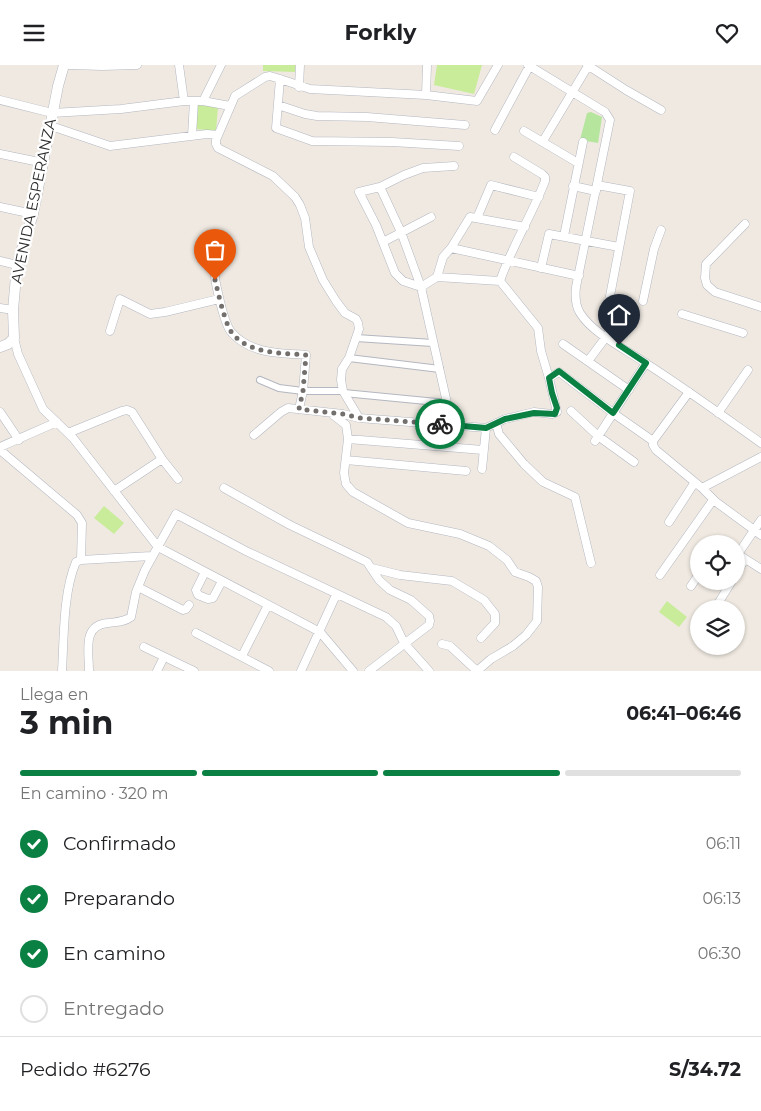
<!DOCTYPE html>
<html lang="es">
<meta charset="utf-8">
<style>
:root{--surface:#fff;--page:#f2f2f2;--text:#202124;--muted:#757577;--line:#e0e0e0;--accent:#0b8043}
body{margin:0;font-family:Montserrat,sans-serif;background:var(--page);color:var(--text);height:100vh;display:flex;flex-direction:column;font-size:19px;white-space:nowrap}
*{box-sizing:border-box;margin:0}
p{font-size:16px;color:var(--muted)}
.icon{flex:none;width:28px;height:28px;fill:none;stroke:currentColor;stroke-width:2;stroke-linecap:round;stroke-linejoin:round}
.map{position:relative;height:606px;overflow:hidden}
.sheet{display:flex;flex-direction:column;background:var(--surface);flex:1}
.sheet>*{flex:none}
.controls{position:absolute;left:690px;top:470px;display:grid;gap:10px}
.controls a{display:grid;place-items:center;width:55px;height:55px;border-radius:50%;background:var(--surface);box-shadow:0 1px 4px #0004;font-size:25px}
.pin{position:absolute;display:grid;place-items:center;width:42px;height:42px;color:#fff;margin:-51px -21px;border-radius:50% 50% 50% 0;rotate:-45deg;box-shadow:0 0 5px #0007}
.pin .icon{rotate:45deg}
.courier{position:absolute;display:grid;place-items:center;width:50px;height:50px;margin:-25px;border:4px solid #0b8043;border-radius:50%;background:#fff;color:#222;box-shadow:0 1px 6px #0007}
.head em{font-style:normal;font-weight:700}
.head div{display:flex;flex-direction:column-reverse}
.head{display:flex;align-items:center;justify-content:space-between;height:85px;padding:0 20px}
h1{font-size:32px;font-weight:700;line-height:38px}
.bar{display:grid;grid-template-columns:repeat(4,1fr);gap:8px 5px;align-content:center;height:60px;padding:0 20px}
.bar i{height:6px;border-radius:4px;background:var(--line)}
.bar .active{background:var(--accent)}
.bar p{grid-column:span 4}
.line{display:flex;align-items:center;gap:12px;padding:0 20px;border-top:1px solid var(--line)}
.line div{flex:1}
ol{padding:0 20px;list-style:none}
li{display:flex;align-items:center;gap:15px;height:55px}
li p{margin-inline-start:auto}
li .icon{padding:5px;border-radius:50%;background:var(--accent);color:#fff;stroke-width:4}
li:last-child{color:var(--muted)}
li i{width:28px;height:28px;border:2px solid var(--line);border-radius:50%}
header{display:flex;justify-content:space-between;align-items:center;height:65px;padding:0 20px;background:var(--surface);font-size:22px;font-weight:700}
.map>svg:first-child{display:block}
</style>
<header><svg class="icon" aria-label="menu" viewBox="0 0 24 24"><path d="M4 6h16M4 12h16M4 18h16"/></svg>Forkly<svg class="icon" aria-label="heart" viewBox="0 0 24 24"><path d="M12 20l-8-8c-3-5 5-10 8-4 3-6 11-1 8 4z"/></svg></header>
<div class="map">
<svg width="761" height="606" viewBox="0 0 761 606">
<rect width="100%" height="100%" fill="#efe9e1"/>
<path fill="#b6e59e" d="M 591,47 L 602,52 L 598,78 L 580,75 L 587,48 Z"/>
<path fill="#c9ec9a" d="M 263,0 L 295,0 L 295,7 L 263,6 Z
M 437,0 L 482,0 L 474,29 L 434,20 Z
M 198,40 L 218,42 L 216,66 L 196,64 Z
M 104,441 L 124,458 L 114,469 L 94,453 Z
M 667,536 L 687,552 L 679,562 L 659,547 Z"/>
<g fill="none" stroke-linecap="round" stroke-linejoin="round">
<g stroke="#b4b7c1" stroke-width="8">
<path id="pedestrian" d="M 356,273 L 433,278
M 349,293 L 440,304
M 260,315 L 279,323 L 303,326 L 343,326
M 344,328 L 447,338"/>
</g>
<g stroke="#b4b7c1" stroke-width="9">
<path id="minor" d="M 69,0 L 102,1 L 137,0
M 179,0 L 184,36
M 528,0 L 605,47 L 610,55 L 576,222 C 575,231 575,240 580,248 C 593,269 627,285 647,299 C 686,324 723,351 761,378
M 587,0 L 626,25 L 661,45
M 280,14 L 276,63 L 312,76 L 392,77 L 459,81
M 299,22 L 300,0
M 426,30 L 427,0
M 0,35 L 52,48 L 121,44 L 184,36 L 203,36 L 230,41
M 203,36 L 221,0
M 278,40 L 305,49 L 317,51 L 367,52 L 465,60
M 51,61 L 110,81 L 207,69 L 218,70
M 495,65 L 530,0
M 524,66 L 578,98
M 192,71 L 194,36
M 543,76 L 588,1
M 0,89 L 44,98
M 454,101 L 423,103 L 404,110 L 380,122 L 359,127 L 376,160 L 395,208 L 403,216 L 421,222 L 437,212 L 443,192 L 451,183 L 470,152 L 525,162
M 597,120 L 630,126 L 610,231
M 573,121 L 596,126
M 380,122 L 401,167 L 421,222 L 447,338 L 446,359
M 0,142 L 33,149
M 477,153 L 491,120 L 539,132
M 745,159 L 706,199 L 705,213 L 707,220 L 715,227 L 761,242
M 564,171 L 583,77
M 383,177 L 431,152
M 451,183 L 579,211
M 221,195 C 212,205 215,215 218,228 C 220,237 226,262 232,268 C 251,289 280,288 306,290 L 303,326 L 299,344
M 0,196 L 17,200
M 541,203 L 549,169 L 619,182
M 437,212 L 500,216
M 643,236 L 654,184 L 661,165
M 0,243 L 13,245
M 682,249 L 743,268
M 110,266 L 120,234 L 150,249 L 165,247 L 219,234
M 14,273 L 18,289 L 43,344 L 73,373 L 158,482 L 320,567 L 353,606
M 563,279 L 629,325
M 588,296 L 618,256
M 549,313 L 559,307 L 613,348 L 653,376 L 653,380 L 656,385 L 702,423 L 716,437 L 761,470
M 571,346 L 598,371 L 634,397
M 0,347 L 19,375
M 718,348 L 748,305
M 332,349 L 346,360 L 348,374 L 344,408 L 346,419 L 353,427 L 408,458 L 460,469 L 489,481 L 507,495 L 515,507 L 529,512 L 536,516 L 538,522 L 537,556 L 526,570 L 513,581 L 491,594 L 477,606 L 450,581 L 442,579
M 359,353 L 343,326 L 341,315 L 342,304 L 349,293 L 359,264 L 358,258 L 356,254 L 345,248 L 336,236 L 323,215 L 309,182 L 305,153 L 300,140 L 295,132 L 273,111 L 218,83 L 216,79 L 216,75 L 235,31 L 265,12 L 270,11 L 280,14 L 310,24 L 426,30 L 477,36 L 498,0
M 496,358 L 499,369 L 524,399 L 543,417 L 575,432 L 591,498
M 68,368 L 122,346 L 127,345 L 132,347 L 162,394 L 114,426
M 254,370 L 281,347 L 288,343 L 343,349 L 359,353 L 486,363 L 505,354 L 534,347 L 552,349 L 557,347 L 549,313 L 541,286 L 538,263 L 500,216 C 512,181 532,150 545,116 L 545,112 L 542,109 L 514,92
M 348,374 L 483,385
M 595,376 L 646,298
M 653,376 L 689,327
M 0,382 L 57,357
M 0,385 L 77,450 L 82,458 L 81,495
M 162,394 L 178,414
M 346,395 L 466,406
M 482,404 L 486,363
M 224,423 L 290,460 L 367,497 L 379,515 L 390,525 L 411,535 L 429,551 L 430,556 L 429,560 L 369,606
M 702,423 L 761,392
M 669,457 L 695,417
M 718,479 L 720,476 L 724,479
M 736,488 L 761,504
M 738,489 L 761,455
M 372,503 L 400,510 L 452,516 L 484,535 L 495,549 L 495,558 L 481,573
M 205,507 L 196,525 L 198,530 L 208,534 L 213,533 L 222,516
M 736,509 L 745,494
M 660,510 L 713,435
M 691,521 L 699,509
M 138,522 L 183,545 L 186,544 L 189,540
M 719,537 L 732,516
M 196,568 L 269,606
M 144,582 L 194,606
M 242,591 L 268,540
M 62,606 C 64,573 63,527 76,497 L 81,495 L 151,491
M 89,606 C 89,586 82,560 108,558 C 117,557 124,557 131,552 L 136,527 L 145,505 L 176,449 L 246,486 L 386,552 L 396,561 L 404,578 L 429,606
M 157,606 L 164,592
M 301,606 L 336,530"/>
</g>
<g stroke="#b4b7c1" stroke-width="11">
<path id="tertiary" d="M 0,282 L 8,279 L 14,273 L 13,245 L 17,200 L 33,149 L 58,21 L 64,0"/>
</g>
<use href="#pedestrian" stroke="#fff" stroke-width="6"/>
<use href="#minor" stroke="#fff" stroke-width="8"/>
<use href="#tertiary" stroke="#fff" stroke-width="10"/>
</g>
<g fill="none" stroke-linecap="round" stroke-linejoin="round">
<path stroke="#726f6d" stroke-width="5" stroke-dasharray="0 9" d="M 215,215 C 218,227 225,259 232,268 C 249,289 281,288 306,290 L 303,326 L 299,344 L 343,349 L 360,353 L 440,359"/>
<path stroke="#0b8043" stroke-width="6" d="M 440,359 L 486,363 L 505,354 L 534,348 L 555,349 L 557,343 L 552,328 L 549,313 L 559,306 L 613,348 L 646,298 L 619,280"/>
</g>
<g text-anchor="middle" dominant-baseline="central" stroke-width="4.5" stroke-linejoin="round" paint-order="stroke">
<g font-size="15" fill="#2e2e2e" stroke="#fff">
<text transform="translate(33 136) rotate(-78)">AVENIDA ESPERANZA</text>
</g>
</g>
</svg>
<div class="controls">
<a><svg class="icon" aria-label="locate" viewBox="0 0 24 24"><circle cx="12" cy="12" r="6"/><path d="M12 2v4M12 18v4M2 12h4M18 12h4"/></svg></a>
<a><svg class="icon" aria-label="layers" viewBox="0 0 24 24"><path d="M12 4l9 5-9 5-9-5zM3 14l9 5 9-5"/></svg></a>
</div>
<div class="pin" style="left:215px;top:215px;background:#ea580c"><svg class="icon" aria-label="bag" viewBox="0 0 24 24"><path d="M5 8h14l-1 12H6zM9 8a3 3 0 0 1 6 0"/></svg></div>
<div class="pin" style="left:619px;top:280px;background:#1f2937"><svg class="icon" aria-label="home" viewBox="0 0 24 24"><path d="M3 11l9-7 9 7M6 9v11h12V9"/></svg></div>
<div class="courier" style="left:440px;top:359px"><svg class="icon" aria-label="bike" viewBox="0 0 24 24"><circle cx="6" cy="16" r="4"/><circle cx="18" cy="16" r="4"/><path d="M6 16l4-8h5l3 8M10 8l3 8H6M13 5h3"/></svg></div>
</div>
<section class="sheet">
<div class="head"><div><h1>3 min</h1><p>Llega en</p></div><em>06:41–06:46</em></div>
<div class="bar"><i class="active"></i><i class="active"></i><i class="active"></i><i></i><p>En camino · 320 m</p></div>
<ol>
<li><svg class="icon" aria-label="check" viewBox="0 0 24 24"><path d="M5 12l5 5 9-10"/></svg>Confirmado<p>06:11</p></li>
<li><svg class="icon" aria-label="check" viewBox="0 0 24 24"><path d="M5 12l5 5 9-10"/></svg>Preparando<p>06:13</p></li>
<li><svg class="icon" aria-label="check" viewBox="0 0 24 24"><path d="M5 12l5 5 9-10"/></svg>En camino<p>06:30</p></li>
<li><i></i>Entregado</li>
</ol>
<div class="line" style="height:65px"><div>Pedido #6276</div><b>S/34.72</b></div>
</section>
